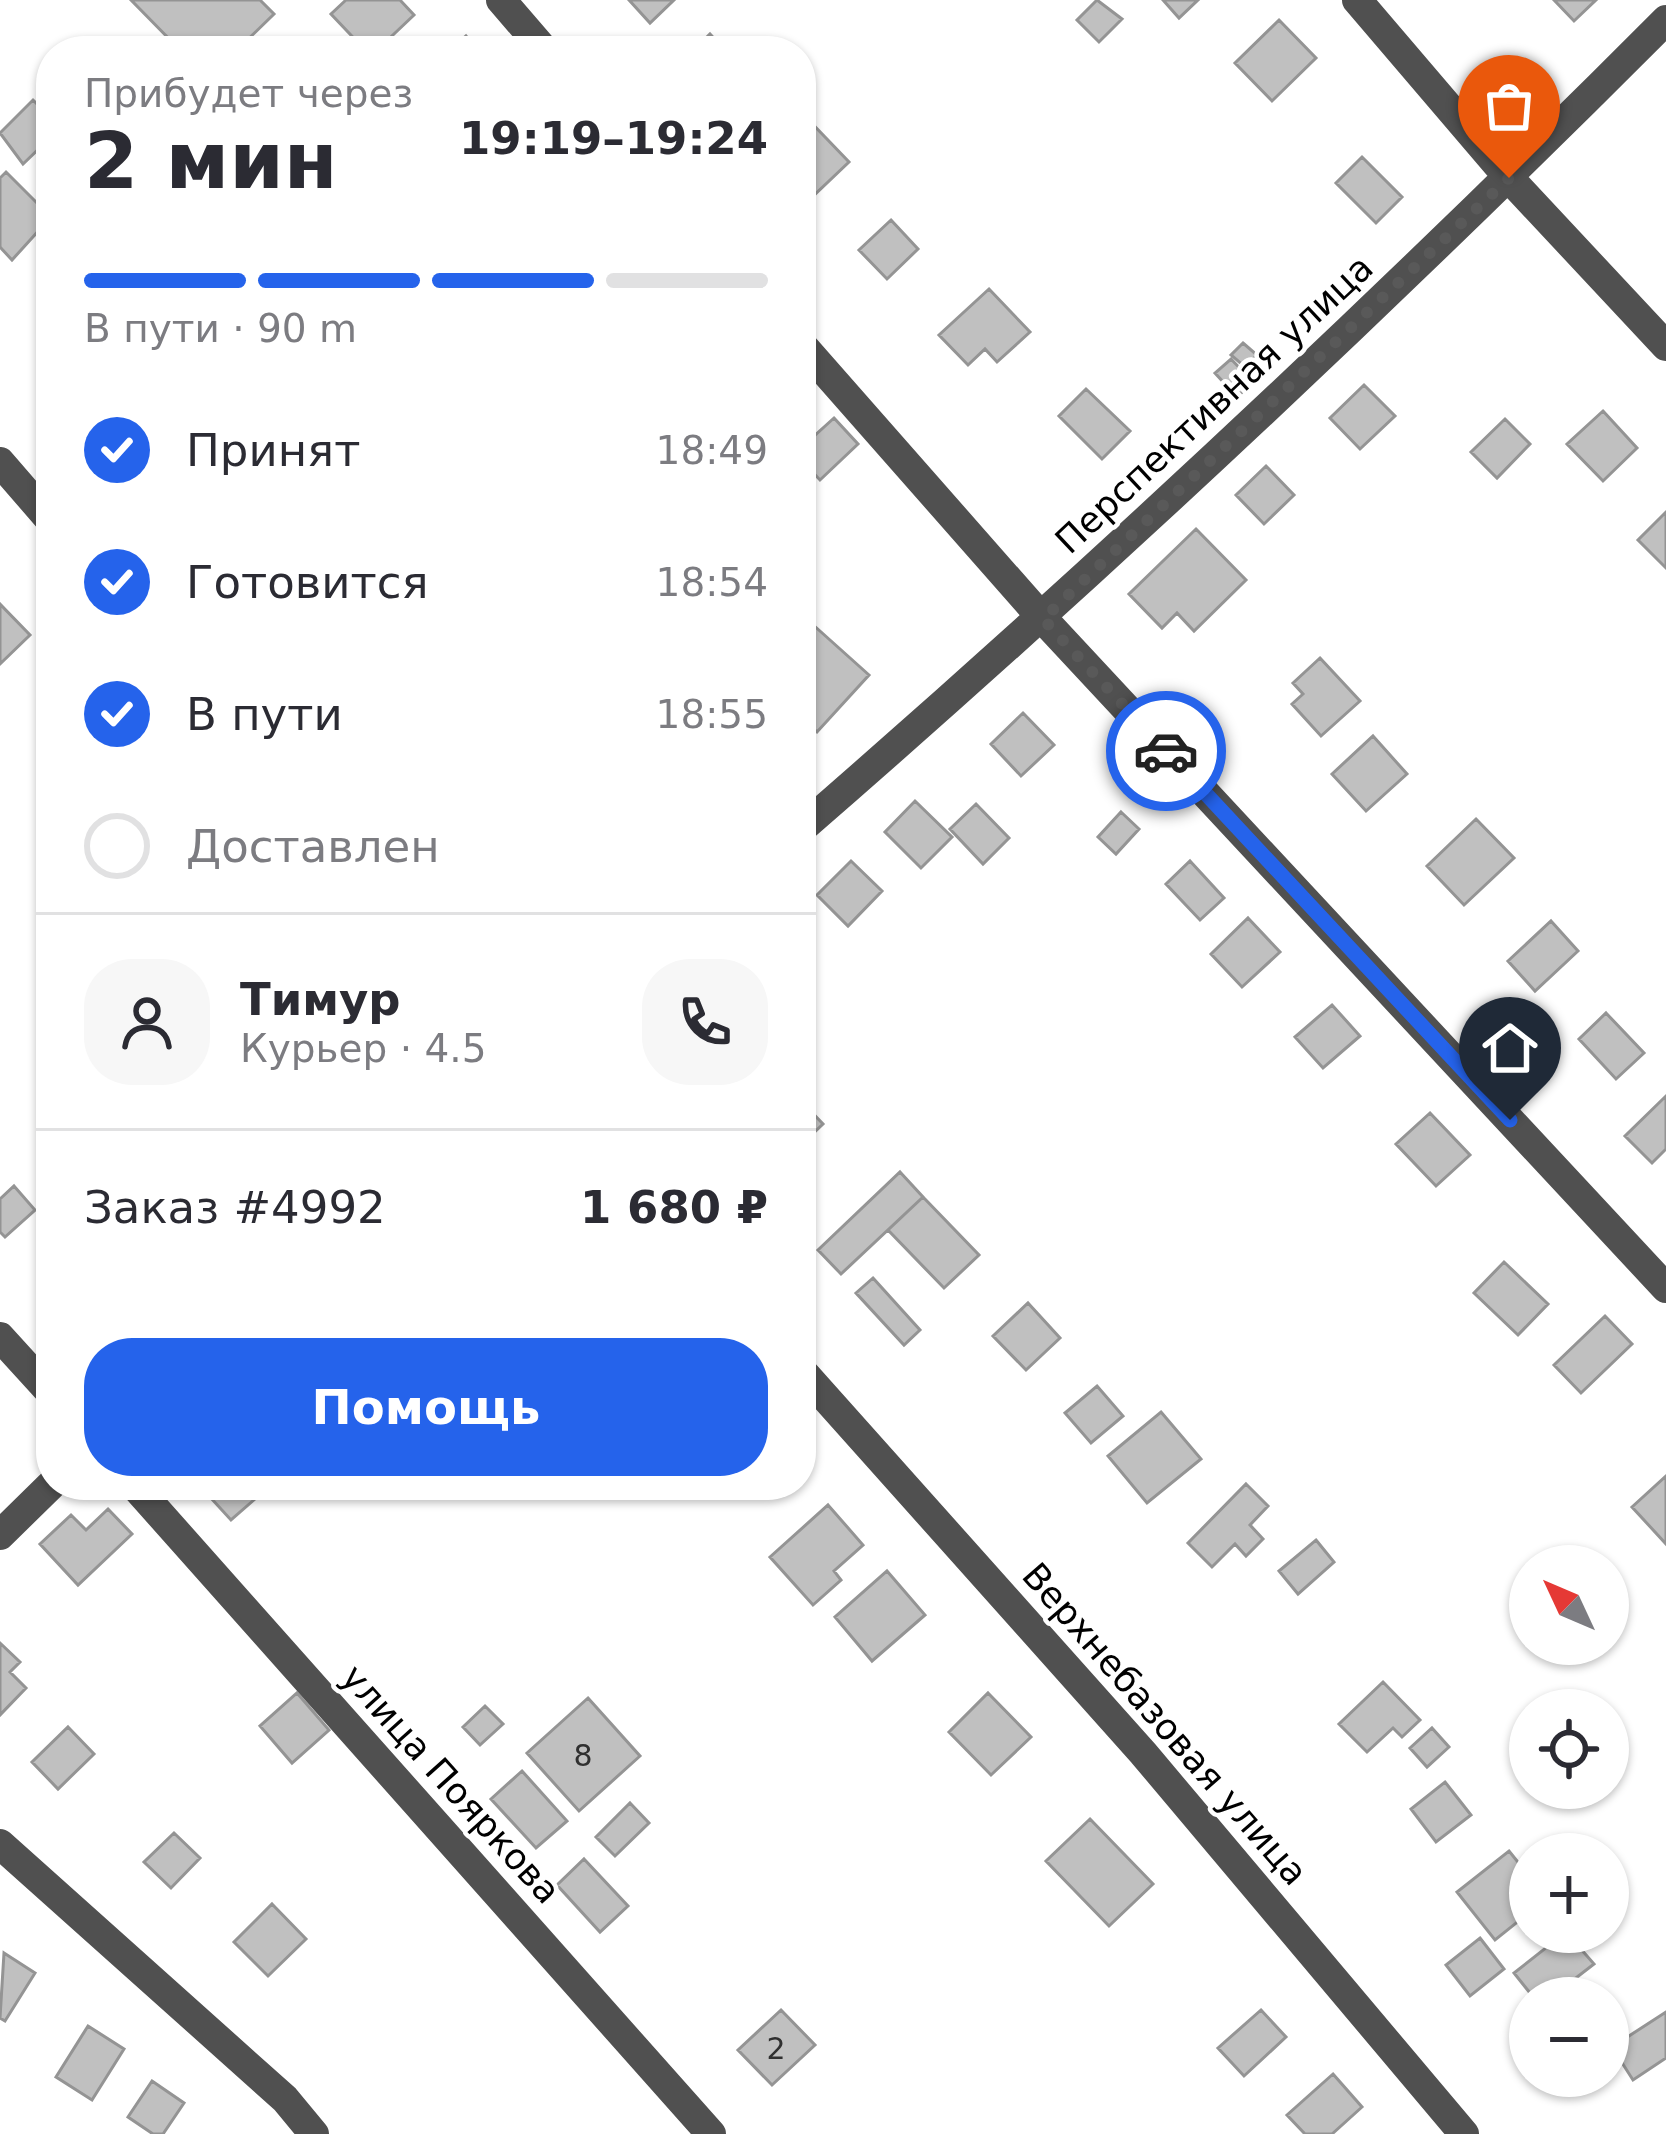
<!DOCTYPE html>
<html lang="ru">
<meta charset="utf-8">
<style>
:root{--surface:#fff;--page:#f7f7f7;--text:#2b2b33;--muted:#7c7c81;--line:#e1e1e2;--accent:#2563eb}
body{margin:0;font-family:"DejaVu Sans",sans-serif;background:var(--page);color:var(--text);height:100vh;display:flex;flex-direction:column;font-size:45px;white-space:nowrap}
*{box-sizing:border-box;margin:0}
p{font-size:39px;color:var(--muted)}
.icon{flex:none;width:66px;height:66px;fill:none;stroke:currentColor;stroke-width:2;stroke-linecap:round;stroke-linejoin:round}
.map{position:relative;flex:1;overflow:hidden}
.panel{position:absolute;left:36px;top:36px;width:780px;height:1464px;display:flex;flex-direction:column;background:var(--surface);border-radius:48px;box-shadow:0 3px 9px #0004}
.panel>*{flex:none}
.needle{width:78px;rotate:314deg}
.controls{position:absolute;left:1509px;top:1545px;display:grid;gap:24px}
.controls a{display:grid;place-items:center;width:120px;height:120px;border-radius:50%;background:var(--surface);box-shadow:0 3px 9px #0004;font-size:60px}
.pin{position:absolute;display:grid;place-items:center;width:102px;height:102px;color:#fff;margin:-123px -51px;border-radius:50% 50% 50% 0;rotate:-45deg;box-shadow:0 0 12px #0007}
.pin .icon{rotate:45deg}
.courier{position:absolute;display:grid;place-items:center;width:120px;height:120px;margin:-60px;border:9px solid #2563eb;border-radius:50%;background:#fff;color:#222;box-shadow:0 3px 15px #0007}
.headline em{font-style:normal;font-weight:800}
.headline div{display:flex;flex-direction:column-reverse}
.headline{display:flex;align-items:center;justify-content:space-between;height:204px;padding:0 48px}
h1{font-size:78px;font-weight:800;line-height:90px}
.bar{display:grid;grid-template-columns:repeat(4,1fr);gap:18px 12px;align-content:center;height:144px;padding:0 48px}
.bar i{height:15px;border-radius:9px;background:var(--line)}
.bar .selected{background:var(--accent)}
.bar p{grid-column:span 4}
.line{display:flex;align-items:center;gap:30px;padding:0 48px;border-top:3px solid var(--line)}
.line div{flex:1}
.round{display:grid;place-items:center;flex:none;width:126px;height:126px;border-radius:48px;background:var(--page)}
ol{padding:0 48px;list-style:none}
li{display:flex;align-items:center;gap:36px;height:132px}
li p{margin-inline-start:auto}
li .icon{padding:12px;border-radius:50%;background:var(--accent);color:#fff;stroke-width:4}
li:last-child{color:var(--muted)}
li i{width:66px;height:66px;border:6px solid var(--line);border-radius:50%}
.primary-button{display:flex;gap:24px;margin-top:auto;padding:24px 48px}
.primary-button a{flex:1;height:138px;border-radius:48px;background:var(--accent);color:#fff;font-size:48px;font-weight:800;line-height:138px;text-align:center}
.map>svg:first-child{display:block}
</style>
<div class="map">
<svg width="1666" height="2134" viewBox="0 0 1666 2134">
<rect width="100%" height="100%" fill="#fff"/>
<path fill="#c0c0c0" stroke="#949494" stroke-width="3" d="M 131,0 L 260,0 L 274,14 L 236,51 L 181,51 Z
M 346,0 L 400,0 L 414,15 L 376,51 L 366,51 L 331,14 Z
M 629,0 L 674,0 L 650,23 Z
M 1097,0 L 1122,19 L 1099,42 L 1077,20 Z
M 1163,0 L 1198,0 L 1179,18 Z
M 1554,0 L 1596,0 L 1574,21 Z
M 1279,20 L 1316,58 L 1272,101 L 1235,63 Z
M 710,34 L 726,51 L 693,51 Z
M 466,36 L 479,51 L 449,51 Z
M 33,100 L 51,118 L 51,137 L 23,164 L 0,133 Z
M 801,112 L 849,162 L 810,199 L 801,189 Z
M 1362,157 L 1402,197 L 1376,223 L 1336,183 Z
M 6,172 L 51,217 L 12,260 L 0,247 L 0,178 Z
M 891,220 L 918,249 L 887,279 L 859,250 Z
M 989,289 L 1030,332 L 997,362 L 985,349 L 968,365 L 939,335 Z
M 1243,343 L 1257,355 L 1245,367 L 1231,355 Z
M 1231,359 L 1253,382 L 1237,397 L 1215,373 Z
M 1364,385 L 1395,416 L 1360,449 L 1330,418 Z
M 1086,389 L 1130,431 L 1102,459 L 1059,416 Z
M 1603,411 L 1637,448 L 1603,481 L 1567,444 Z
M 834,418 L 858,444 L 820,480 L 801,460 L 801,448 Z
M 1505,419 L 1530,444 L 1497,478 L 1471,452 Z
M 1266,466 L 1294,495 L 1264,524 L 1236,495 Z
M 1666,512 L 1666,568 L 1638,540 Z
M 1196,529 L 1246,580 L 1194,631 L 1177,613 L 1162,628 L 1129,594 Z
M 0,604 L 30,635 L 0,664 Z
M 801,614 L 869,675 L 817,732 L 801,718 Z
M 1320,658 L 1360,701 L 1321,736 L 1292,704 L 1303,694 L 1293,683 Z
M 1023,713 L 1054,745 L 1021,776 L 991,744 Z
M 1373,736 L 1407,774 L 1366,811 L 1332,774 Z
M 915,801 L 952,837 L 921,868 L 885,832 Z
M 976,804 L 1009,838 L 983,864 L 950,829 Z
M 1121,812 L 1139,829 L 1116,854 L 1098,837 Z
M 1476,819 L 1514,858 L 1464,905 L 1427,866 Z
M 851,861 L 882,891 L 848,926 L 817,895 Z
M 1190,861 L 1224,898 L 1200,920 L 1166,884 Z
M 1248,918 L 1280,952 L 1242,987 L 1211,954 Z
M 1551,921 L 1578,951 L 1535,991 L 1508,961 Z
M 1332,1005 L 1360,1036 L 1323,1068 L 1295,1037 Z
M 1606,1013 L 1644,1053 L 1616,1079 L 1579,1039 Z
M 1666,1096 L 1666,1149 L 1652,1163 L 1625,1136 Z
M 801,1101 L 823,1124 L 801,1145 Z
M 1430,1113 L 1470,1155 L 1436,1186 L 1396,1144 Z
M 900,1172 L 923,1197 L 841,1274 L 818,1250 Z
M 14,1186 L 35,1210 L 5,1237 L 0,1232 L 0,1199 Z
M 923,1197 L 979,1255 L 944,1288 L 888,1230 Z
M 1504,1262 L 1548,1304 L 1518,1335 L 1474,1293 Z
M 873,1278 L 920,1330 L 904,1345 L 856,1293 Z
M 1028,1303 L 1060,1338 L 1026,1370 L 993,1336 Z
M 1605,1316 L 1632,1344 L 1581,1393 L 1554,1365 Z
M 1097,1386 L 1123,1416 L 1091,1443 L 1065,1413 Z
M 1161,1412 L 1201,1459 L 1147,1503 L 1108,1456 Z
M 1666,1476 L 1666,1544 L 1632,1507 Z
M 1246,1484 L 1268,1506 L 1250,1525 L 1263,1539 L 1246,1556 L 1235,1544 L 1212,1567 L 1188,1543 Z
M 199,1485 L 271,1485 L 231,1520 Z
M 828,1505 L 863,1545 L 834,1571 L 841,1580 L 813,1605 L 770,1557 Z
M 108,1509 L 132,1534 L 78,1585 L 40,1544 L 71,1515 L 86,1530 Z
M 1316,1540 L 1334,1562 L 1298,1594 L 1279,1571 Z
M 887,1571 L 925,1615 L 872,1661 L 835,1617 Z
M 0,1643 L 20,1662 L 10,1672 L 26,1688 L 0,1715 Z
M 1383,1682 L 1420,1720 L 1402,1737 L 1393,1728 L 1367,1752 L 1339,1724 Z
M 297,1693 L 329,1730 L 292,1763 L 260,1726 Z
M 988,1693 L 1031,1737 L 991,1775 L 949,1732 Z
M 588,1698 L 640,1756 L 579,1811 L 527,1753 Z
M 485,1706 L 503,1724 L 480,1745 L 463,1727 Z
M 68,1727 L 94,1754 L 58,1789 L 32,1762 Z
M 1432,1728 L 1449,1747 L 1427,1767 L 1410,1748 Z
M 522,1771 L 567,1821 L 536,1848 L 491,1799 Z
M 1445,1782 L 1471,1815 L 1436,1842 L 1411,1809 Z
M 630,1803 L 649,1823 L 615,1856 L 596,1837 Z
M 1090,1819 L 1153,1884 L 1109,1926 L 1046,1861 Z
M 174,1833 L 200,1858 L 171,1888 L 144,1862 Z
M 1509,1851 L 1530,1877 L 1530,1912 L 1495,1940 L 1457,1892 Z
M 584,1859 L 628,1906 L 600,1932 L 557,1885 Z
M 272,1904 L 306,1939 L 268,1976 L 234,1942 Z
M 1566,1932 L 1594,1964 L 1550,1998 L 1534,1998 L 1514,1973 Z
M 1480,1938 L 1504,1969 L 1470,1996 L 1446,1965 Z
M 4,1953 L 35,1973 L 5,2021 L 0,2018 Z
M 781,2010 L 815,2045 L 772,2085 L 738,2050 Z
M 1261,2010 L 1286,2037 L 1244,2076 L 1218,2048 Z
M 1666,2012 L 1666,2058 L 1633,2080 L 1612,2047 Z
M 88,2026 L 124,2049 L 92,2100 L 56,2077 Z
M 1333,2074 L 1362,2107 L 1332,2134 L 1305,2134 L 1287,2115 Z
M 152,2081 L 184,2103 L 163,2134 L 153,2134 L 128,2117 Z"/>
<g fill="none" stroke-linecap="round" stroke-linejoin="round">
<path stroke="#505050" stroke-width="30" d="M 501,0 L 545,51
M 1357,0 L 1509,178 L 1666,346
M 801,344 L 1043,619 L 1666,1288
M 0,462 L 51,521
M 801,829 C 1099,570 1387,300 1666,20
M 0,1337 L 51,1393
M 801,1370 L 1143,1753 L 1464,2134
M 134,1485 L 711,2134
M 0,1535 L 51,1485
M 0,1844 L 285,2099 L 314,2134"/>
</g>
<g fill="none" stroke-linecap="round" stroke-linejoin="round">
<path stroke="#595959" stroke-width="12" stroke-dasharray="0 21.6" d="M 1166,751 L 1043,619 L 1509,178"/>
<path stroke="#2563eb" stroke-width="15" d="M 1166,751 L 1510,1120"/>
</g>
<g text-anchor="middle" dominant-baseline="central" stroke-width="9" stroke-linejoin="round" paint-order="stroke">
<g font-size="30" fill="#303030">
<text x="583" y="1755">8</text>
<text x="776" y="2048">2</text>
</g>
<g font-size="36" fill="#000" stroke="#fff">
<text transform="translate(1214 404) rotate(-43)">Перспективная улица</text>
<text transform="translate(1165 1724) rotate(49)">Верхнебазовая улица</text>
<text transform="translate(451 1784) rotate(48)">улица Пояркова</text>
</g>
</g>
</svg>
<div class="controls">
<a><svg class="needle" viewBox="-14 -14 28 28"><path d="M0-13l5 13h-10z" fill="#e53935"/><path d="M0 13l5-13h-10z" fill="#7c7c81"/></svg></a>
<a><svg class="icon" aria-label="locate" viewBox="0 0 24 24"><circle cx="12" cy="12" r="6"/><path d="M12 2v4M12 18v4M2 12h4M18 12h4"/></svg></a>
<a>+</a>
<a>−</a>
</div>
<div class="pin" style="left:1509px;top:178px;background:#ea580c"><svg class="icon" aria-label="bag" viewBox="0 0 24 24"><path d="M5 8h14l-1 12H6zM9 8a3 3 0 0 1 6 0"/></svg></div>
<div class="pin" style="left:1510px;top:1120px;background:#1f2937"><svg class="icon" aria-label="home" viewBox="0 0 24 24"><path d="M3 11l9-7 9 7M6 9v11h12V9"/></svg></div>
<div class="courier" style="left:1166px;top:751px"><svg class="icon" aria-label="car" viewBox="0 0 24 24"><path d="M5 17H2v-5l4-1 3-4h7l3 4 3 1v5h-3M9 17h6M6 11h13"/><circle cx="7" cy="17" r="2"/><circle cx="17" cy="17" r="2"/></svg></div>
<section class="panel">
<div class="headline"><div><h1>2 мин</h1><p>Прибудет через</p></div><em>19:19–19:24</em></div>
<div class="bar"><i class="selected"></i><i class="selected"></i><i class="selected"></i><i></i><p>В пути · 90 m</p></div>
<ol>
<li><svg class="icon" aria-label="check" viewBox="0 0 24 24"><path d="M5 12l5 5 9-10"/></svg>Принят<p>18:49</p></li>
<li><svg class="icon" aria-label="check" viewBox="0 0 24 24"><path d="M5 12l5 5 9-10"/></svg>Готовится<p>18:54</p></li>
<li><svg class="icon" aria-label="check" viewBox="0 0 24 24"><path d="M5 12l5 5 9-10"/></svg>В пути<p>18:55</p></li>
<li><i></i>Доставлен</li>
</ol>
<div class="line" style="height:216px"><a class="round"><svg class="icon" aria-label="person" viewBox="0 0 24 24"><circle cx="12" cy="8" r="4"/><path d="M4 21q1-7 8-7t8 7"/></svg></a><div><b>Тимур</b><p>Курьер · 4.5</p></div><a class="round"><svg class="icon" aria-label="phone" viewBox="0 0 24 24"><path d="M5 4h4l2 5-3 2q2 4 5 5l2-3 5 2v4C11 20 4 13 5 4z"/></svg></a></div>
<div class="line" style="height:156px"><div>Заказ #4992</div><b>1 680 ₽</b></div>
<div class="primary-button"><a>Помощь</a></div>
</section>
</div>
